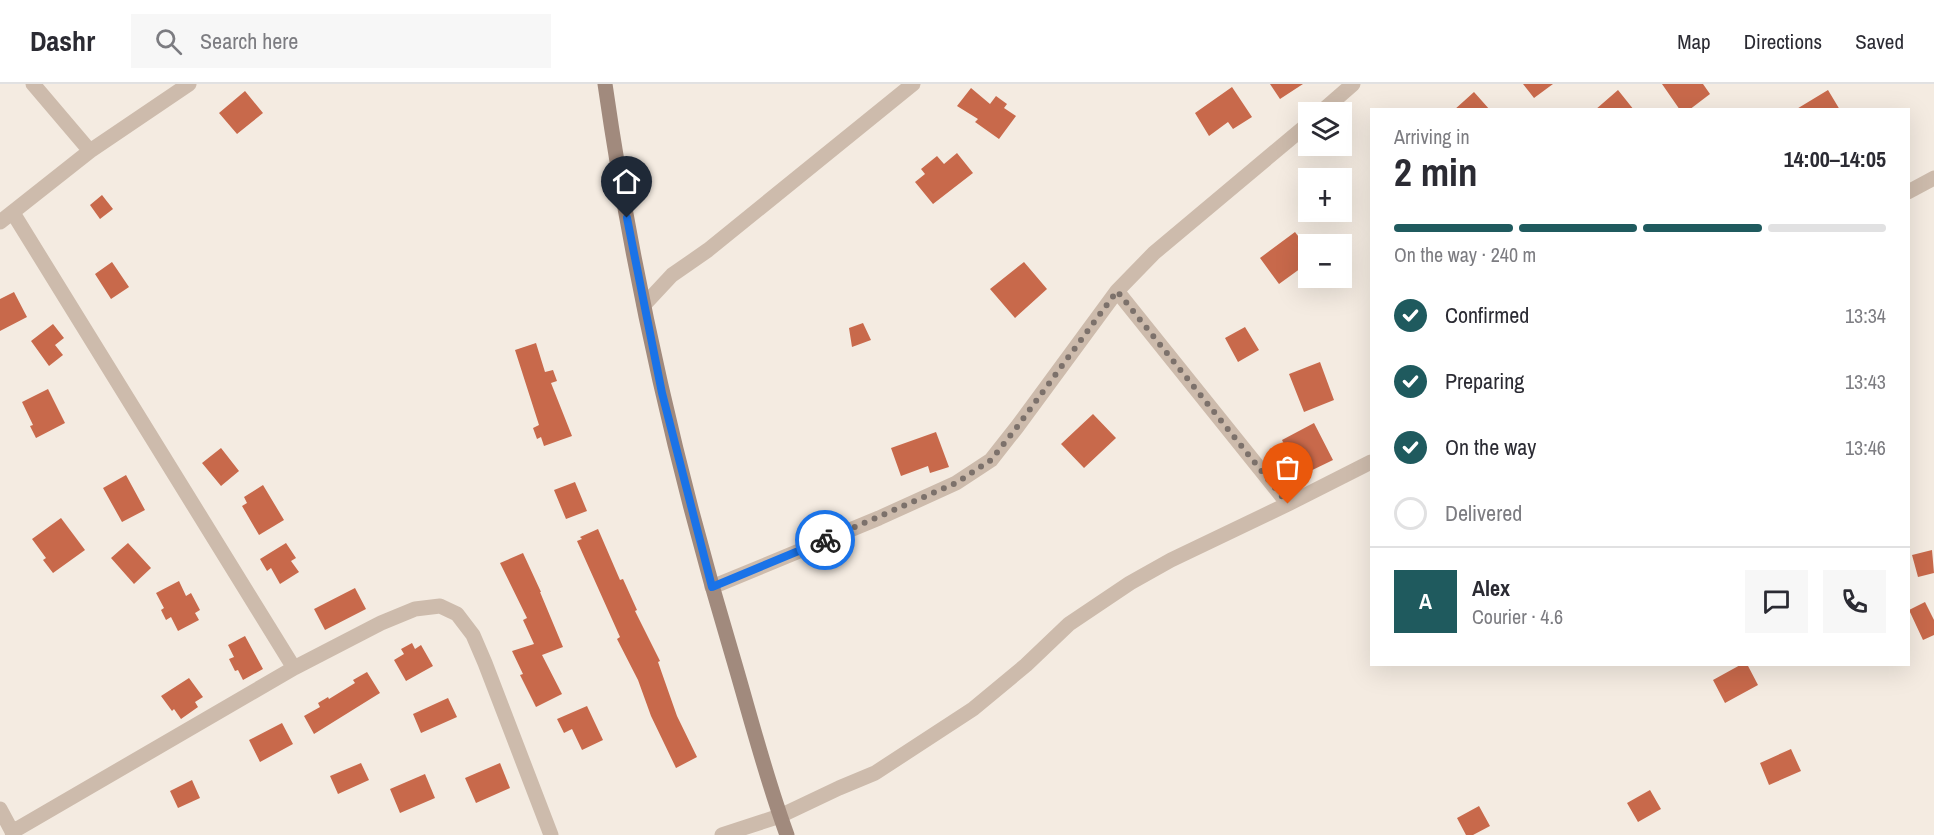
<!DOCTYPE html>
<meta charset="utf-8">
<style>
:root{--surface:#fff;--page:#f7f7f7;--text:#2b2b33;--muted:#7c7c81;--line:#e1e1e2;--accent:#1f5a5e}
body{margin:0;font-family:"Archivo Narrow",sans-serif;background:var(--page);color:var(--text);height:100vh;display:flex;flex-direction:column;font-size:22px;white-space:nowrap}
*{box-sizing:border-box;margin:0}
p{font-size:20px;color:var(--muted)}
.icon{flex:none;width:33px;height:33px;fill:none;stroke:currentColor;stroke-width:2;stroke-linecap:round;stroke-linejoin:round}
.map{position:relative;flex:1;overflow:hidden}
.panel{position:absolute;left:1370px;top:24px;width:540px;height:558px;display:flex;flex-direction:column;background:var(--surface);border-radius:0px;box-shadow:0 6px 24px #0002}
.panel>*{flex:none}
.buttons{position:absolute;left:1298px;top:18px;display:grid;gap:12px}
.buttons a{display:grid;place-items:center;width:54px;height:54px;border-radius:0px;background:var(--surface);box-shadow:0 6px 24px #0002;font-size:30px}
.pin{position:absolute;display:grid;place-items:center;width:51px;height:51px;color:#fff;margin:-62px -26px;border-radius:50% 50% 50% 0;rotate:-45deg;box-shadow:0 0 6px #0007}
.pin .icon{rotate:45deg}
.courier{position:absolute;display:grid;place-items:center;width:60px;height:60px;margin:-30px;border:4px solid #1a73e8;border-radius:50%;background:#fff;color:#222;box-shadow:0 2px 8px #0007}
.head em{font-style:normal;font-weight:700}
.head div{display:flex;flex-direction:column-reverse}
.head{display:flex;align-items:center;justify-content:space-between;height:102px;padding:0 24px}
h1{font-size:39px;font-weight:700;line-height:45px}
.bar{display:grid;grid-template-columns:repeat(4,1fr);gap:9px 6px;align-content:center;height:72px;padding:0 24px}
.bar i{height:8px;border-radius:4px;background:var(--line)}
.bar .selected{background:var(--accent)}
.bar p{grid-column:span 4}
.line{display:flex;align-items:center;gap:15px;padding:0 24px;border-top:2px solid var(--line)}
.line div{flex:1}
.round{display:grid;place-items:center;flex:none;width:63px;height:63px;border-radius:0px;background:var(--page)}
ol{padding:0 24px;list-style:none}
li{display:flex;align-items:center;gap:18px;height:66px}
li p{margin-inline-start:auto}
li .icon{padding:6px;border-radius:50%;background:var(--accent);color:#fff;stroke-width:4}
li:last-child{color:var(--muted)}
li i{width:33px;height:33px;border:3px solid var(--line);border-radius:50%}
header{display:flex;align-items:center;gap:36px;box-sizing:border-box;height:84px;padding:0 30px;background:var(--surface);border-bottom:2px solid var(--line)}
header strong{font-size:28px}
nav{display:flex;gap:33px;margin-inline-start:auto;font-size:21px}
.search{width:420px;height:54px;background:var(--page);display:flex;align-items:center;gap:15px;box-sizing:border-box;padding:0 21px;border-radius:0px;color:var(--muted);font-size:22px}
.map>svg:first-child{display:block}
</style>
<header>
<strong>Dashr</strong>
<div class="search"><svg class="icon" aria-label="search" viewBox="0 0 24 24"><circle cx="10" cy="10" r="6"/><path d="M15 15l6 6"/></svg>Search here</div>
<nav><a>Map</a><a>Directions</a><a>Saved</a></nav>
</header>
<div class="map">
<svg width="1934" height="751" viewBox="0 0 1934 751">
<rect width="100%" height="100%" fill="#f4ebe1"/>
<path fill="#c8694b" d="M 1270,0 L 1303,0 L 1280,15 Z
M 1523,0 L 1553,0 L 1534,14 Z
M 1662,0 L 1703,0 L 1710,10 L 1689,26 L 1680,26 Z
M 1232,3 L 1252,33 L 1233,45 L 1228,38 L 1209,52 L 1195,29 Z
M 971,4 L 990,20 L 996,12 L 1007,20 L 1004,24 L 1016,32 L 999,55 L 975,38 L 978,35 L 957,22 Z
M 1618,6 L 1634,26 L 1595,26 Z
M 1828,6 L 1840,26 L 1795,26 Z
M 245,7 L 263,29 L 237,50 L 219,29 Z
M 1474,8 L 1490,26 L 1454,26 Z
M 957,69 L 973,89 L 933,120 L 915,98 L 925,90 L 921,85 L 937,72 L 944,80 Z
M 102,111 L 113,125 L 100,135 L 90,121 Z
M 1295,148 L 1308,165 L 1308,179 L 1279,200 L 1260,174 Z
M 112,178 L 129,203 L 111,215 L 95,190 Z
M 1024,178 L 1047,205 L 1015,234 L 990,205 Z
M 14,208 L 27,233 L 0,247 L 0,215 Z
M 863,239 L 871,256 L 852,263 L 849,244 Z
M 53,240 L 64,254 L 55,261 L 63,271 L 49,282 L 31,257 Z
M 1245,243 L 1259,266 L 1238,278 L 1225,254 Z
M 536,259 L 545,288 L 553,286 L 557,297 L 551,299 L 572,352 L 544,362 L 541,353 L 537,355 L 533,344 L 539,341 L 515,266 Z
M 1320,278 L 1334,316 L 1304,328 L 1289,290 Z
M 48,305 L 65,339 L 36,354 L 30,342 L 33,341 L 22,318 Z
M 1093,330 L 1116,354 L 1084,384 L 1061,360 Z
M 1314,339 L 1333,376 L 1300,392 L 1282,356 Z
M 936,348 L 949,383 L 930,389 L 928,382 L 901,392 L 891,364 Z
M 221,364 L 239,387 L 221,402 L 202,379 Z
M 126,391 L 145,426 L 122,438 L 103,404 Z
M 575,398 L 587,427 L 566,435 L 554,406 Z
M 263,401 L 284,436 L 259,451 L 242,422 L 247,419 L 244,413 Z
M 61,434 L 85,466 L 53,489 L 43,476 L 46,474 L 32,455 Z
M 598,445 L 620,496 L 623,495 L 637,526 L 635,527 L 660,577 L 658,578 L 677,632 L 697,673 L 676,684 L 651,632 L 638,596 L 617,555 L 620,553 L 577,457 L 582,455 L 580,453 Z
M 128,459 L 151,484 L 134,500 L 111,474 Z
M 286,459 L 296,474 L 291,477 L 299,488 L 280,500 L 271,484 L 267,487 L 260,475 Z
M 1932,466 L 1934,489 L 1918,493 L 1912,471 Z
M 523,469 L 541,508 L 540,508 L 563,563 L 542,571 L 562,610 L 536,623 L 520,591 L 523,590 L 512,567 L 534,560 L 523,536 L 527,534 L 500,479 Z
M 179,497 L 186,512 L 191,509 L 200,526 L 195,529 L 199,536 L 178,547 L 171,533 L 166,536 L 161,526 L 164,524 L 156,509 Z
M 355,504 L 366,525 L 325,546 L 314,525 Z
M 1925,518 L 1934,536 L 1934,551 L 1923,556 L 1909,526 Z
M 245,552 L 263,585 L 243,596 L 238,586 L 235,587 L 229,575 L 234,573 L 228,561 Z
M 412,559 L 415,565 L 421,561 L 433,582 L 406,597 L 394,576 L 404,570 L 401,565 Z
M 1742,580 L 1747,580 L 1758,601 L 1725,619 L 1713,596 Z
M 367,588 L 380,609 L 314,650 L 304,632 L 320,623 L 318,619 L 328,613 L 329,615 L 355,599 L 353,596 Z
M 189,594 L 203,613 L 195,618 L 198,623 L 181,635 L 174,625 L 172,627 L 161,612 Z
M 448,614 L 457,633 L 421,649 L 413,630 Z
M 587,622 L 603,656 L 582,666 L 572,645 L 564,649 L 557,635 Z
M 282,639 L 293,660 L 260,678 L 249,656 Z
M 1791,665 L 1801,687 L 1769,701 L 1760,679 Z
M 361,679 L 369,696 L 338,710 L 330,692 Z
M 500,679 L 510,704 L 476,719 L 465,694 Z
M 425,690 L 435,714 L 400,729 L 390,705 Z
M 192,696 L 200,714 L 178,724 L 170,707 Z
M 1650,706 L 1661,725 L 1638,738 L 1627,719 Z
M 1479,722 L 1490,742 L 1473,751 L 1466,751 L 1457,734 Z"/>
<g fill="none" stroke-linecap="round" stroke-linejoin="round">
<path stroke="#cdbbac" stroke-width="15" d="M 33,0 L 90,67
M 1321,28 L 1353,0
M 1908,108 L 1934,94
M 13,129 L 294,584
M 0,138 L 90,67 L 189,0
M 1117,207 L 1288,420
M 644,221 L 672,191 L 708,166 L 913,0
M 712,503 L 879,434 L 956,399 L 991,376 L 1017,343 L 1117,207 L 1154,169 L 1308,40
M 0,725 L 14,751
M 12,748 L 294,584 L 381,539 L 415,525 L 440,522 L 457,530 L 473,551 L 485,579 L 551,751
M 722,751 L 780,732 L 839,704 L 875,689 L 973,625 L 1026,581 L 1069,540 L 1130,499 L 1171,476 L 1288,420 L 1371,378"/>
<path stroke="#a18a7d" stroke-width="15" d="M 605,0 C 633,195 677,388 734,577 C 751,635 766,694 787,751"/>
</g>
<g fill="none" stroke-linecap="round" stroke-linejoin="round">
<path stroke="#7c716b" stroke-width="6" stroke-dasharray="0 10.8" d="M 825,456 L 956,399 L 991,376 L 1017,343 L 1117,207 L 1288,420"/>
<path stroke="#1a73e8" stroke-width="8" d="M 627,134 L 662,309 L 712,503 L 825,456"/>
</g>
</svg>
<div class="buttons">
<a><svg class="icon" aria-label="layers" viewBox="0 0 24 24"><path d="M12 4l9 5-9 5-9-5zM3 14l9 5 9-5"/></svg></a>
<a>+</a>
<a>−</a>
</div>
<div class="pin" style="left:1288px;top:420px;background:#ea580c"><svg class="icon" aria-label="bag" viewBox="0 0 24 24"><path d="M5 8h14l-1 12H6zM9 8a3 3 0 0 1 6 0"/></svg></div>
<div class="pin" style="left:627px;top:134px;background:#1f2937"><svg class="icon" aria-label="home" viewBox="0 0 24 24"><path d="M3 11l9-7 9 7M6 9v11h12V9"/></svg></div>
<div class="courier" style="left:825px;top:456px"><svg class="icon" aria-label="bike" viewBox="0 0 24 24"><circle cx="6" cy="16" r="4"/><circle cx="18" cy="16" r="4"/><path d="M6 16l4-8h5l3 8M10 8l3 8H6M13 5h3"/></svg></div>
<section class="panel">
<div class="head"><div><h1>2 min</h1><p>Arriving in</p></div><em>14:00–14:05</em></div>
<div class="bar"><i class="selected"></i><i class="selected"></i><i class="selected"></i><i></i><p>On the way · 240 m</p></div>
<ol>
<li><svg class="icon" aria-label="check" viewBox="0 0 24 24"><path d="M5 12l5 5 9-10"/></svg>Confirmed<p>13:34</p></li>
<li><svg class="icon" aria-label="check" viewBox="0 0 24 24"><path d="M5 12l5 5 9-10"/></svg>Preparing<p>13:43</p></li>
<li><svg class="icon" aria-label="check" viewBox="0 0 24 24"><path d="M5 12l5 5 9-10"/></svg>On the way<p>13:46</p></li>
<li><i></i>Delivered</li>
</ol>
<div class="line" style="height:108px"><b class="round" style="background:var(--accent);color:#fff">A</b><div><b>Alex</b><p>Courier · 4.6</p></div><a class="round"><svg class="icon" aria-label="chat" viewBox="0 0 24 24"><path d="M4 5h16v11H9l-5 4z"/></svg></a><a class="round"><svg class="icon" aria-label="phone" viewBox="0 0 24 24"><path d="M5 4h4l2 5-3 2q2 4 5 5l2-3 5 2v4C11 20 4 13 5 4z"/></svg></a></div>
</section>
</div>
